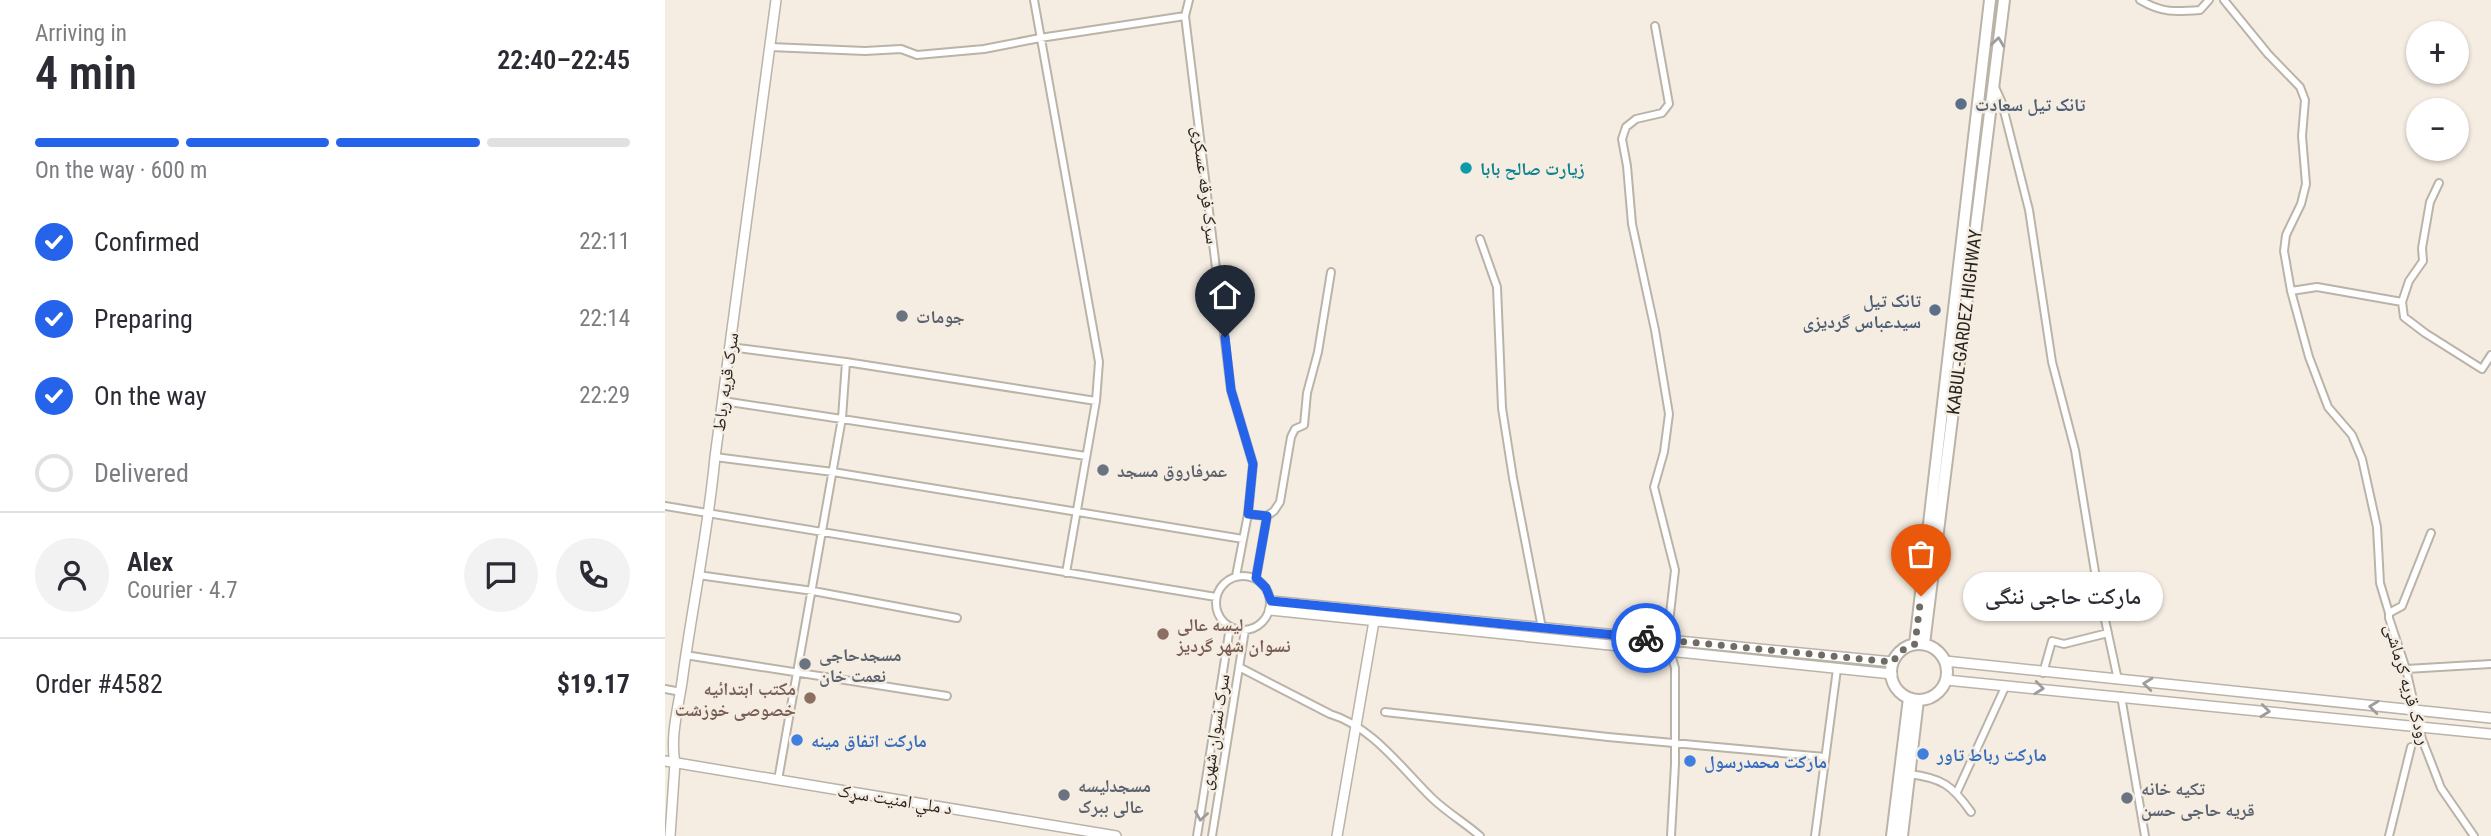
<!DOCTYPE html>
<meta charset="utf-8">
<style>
:root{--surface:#fff;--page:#f2f2f3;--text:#2b2b33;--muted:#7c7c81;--line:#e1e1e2;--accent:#2563eb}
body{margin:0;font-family:"Roboto Condensed","Noto Naskh Arabic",sans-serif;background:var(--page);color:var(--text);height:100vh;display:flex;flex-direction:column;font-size:26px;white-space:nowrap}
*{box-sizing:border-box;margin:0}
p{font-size:23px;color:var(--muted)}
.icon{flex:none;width:38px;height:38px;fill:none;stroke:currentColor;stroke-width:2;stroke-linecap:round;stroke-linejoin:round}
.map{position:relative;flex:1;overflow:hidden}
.side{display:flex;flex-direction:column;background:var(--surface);width:665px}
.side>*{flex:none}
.tools{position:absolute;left:1741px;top:21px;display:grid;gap:14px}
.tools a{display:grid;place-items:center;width:63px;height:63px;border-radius:50%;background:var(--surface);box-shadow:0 2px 5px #0004;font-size:35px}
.pin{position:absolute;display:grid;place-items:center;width:60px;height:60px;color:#fff;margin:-72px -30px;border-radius:50% 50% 50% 0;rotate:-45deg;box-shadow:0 0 7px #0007}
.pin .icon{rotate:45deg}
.courier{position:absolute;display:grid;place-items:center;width:70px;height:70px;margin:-35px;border:5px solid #2563eb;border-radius:50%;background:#fff;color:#222;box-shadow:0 2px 9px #0007}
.bubble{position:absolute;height:49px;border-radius:24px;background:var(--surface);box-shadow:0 2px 5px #0004;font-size:23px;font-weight:600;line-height:49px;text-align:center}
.headline em{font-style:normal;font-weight:600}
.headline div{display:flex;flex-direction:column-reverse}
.headline{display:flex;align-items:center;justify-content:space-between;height:119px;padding:0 35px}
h1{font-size:46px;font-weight:600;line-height:52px}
.bar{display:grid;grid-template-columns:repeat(4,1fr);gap:10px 7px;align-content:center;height:84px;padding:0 35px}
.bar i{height:9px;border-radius:5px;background:var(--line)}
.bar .active{background:var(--accent)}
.bar p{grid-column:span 4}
.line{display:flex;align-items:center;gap:18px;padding:0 35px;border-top:2px solid var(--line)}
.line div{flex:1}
.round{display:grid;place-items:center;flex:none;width:74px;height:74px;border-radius:37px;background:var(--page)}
ol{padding:0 35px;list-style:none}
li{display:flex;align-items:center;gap:21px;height:77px}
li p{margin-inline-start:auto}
li .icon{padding:7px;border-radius:50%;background:var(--accent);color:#fff;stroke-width:4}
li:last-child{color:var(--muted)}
li i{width:38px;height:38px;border:4px solid var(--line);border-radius:50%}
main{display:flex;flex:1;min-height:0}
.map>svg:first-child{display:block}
</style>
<main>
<section class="side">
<div class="headline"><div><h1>4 min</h1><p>Arriving in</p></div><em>22:40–22:45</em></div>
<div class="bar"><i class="active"></i><i class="active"></i><i class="active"></i><i></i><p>On the way · 600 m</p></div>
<ol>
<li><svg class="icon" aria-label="check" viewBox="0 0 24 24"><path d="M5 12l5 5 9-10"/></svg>Confirmed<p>22:11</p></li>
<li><svg class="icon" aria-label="check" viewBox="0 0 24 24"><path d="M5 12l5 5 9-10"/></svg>Preparing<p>22:14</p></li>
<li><svg class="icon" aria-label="check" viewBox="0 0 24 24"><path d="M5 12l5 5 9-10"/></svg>On the way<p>22:29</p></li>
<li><i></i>Delivered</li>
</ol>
<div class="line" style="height:126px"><a class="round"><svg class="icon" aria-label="person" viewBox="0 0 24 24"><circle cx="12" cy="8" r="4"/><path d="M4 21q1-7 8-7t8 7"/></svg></a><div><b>Alex</b><p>Courier · 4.7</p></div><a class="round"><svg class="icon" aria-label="chat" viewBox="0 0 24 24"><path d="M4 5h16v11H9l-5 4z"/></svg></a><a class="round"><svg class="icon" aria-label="phone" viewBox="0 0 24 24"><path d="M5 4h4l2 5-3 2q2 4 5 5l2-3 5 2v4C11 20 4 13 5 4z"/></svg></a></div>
<div class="line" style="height:91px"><div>Order #4582</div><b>$19.17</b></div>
</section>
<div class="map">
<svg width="1826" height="836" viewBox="0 0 1826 836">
<rect width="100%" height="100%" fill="#f5ede2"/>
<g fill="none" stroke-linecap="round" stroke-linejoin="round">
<g stroke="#bab3a8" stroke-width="10">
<path id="street" d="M 369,0 L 434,362 L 431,401 L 401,573
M 524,0 L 520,16 L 566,390 L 588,464 L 583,514 L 571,576
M 1475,0 C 1497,13 1510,12 1535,10 L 1544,0
M 1559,0 L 1603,54 L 1635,87 L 1640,100 L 1637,136 L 1641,184 L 1636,204 L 1621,235 L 1619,251 L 1626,291 L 1644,357 L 1663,407 L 1687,435 L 1697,459 L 1712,527 L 1715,583 L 1724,613
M 990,26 L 1004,104 L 997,113 L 971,119 L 961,127 L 957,139 L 962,166 L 967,224 L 990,330 L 1004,414 L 999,452 L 989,487 L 1010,570 L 1002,640 L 1010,668 L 1010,764 L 1006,836
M 105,47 L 200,51 L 236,49 L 252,55 L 319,49 L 375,38 L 520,16
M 1330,87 L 1337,103 L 1364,210 L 1387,362 L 1410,450 L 1431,578 L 1453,680
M 1774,183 L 1765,202 L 1757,248 L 1758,261 L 1744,281 L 1737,302 L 1739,317 L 1760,333 L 1817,369 L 1826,355
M 815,239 L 832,287 L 837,408 L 848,478 L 877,628
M 1626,291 L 1652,287 L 1737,302
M 65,347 L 181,362 L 431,401
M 58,401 L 421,456
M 50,457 L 168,472 L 578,539
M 0,506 L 551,597
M 583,514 L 602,516 L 591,578
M 602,516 L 609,511 L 615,502 L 626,437 L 630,429 L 639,425 L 642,393 L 653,352 L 666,272
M 1766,533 L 1737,606 L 1724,613 L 1724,618 L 1741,669 L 1757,739 L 1776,788 L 1809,836
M 33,575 L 148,591 L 292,618
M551 603a27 27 0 1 1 54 0a27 27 0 1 1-54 0Z
M 20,655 L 282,696
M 574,667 L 665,714 C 708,727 737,769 768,799 C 783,813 800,823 815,836
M 1741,669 L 1826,664
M 1378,673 L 1387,641 L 1399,644 L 1443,633
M 0,689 L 16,692
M 1456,696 L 1480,836
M 720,712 L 943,737 L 1160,757
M 1244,774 C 1277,778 1287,785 1306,812
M 113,780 L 177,418 L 181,362
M 1292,792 L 1341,685
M 532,836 L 565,627
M 547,836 L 580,630
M 1150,836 L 1172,669
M 1724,836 L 1746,747"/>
</g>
<g stroke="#bab3a8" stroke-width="12">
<path id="secondary" d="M 606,601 L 1228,662
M 605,610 L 1227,674
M 1280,661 L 1826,718
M 1281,680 L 1826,734
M 0,761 L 451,836
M 5,836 L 10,763 C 5,738 13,708 17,682 C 27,607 43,533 50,457 L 111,0
M 672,836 L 709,621"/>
</g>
<g stroke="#bab3a8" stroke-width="14">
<path id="highway" d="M 1250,644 L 1325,0
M 1259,644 L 1339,0
M1226 672a28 28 0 1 1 56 0a28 28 0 1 1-56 0Z
M 1227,836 L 1244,698
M 1237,836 L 1253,700"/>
</g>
<use href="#street" stroke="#fff" stroke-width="6"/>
<use href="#secondary" stroke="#fff" stroke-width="9"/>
<use href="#highway" stroke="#fff" stroke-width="10"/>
</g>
<defs><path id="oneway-chevron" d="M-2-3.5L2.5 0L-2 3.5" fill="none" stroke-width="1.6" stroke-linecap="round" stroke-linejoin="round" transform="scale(1.75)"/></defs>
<g stroke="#9e9d9b">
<use href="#oneway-chevron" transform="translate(1333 42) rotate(-82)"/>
<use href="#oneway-chevron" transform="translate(1483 684) rotate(-174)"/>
<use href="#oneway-chevron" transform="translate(1374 688) rotate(6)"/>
<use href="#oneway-chevron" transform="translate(1709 707) rotate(-174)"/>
<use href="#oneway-chevron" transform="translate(1600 711) rotate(6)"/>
<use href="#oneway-chevron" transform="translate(536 816) rotate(99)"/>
</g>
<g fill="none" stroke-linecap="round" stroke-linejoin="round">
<path stroke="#706b65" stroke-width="7" stroke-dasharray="0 12.6" d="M 981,638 L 1228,662 L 1234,652 L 1250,644 L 1256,596"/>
<path stroke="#2563eb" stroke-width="9" d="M 560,337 L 566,390 L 588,464 L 583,514 L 602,516 L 591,578 L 601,588 L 606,601 L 981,638"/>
</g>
<g fill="#5c6f8a" stroke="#f5ede2" stroke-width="2.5">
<circle cx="1296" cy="104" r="7"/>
<circle cx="1270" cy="310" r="7"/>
</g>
<circle fill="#0f9aa8" stroke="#f5ede2" stroke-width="2.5" cx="801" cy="168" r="7"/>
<g fill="#6b7280" stroke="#f5ede2" stroke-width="2.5">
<circle cx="237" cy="316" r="7"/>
<circle cx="438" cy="470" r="7"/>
<circle cx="140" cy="664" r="7"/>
<circle cx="399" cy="795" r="7"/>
<circle cx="1462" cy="798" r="7"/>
</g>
<g fill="#8d6e63" stroke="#f5ede2" stroke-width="2.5">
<circle cx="498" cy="634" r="7"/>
<circle cx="145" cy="698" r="7"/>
</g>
<g fill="#3f7fe0" stroke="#f5ede2" stroke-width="2.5">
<circle cx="132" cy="740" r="7"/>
<circle cx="1258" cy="754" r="7"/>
<circle cx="1025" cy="761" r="7"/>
</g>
<g text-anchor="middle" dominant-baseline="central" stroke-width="5" stroke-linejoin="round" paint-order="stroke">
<g font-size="18" font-weight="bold" fill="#4e5e75" stroke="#f5ede2" text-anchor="start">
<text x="1310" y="104">تانک تیل سعادت</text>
<text x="1256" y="300" text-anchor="end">تانک تیل<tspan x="1256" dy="21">سیدعباس گردیزی</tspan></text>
</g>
<g font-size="18" font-weight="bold" fill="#0d838f" stroke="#f5ede2" text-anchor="start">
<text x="815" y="168">زیارت صالح بابا</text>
</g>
<g font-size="18" fill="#282521" stroke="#f5ede2">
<text transform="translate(541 185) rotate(83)">سرک فرقه عسکری</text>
<text transform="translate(1299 322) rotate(-83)">KABUL-GARDEZ HIGHWAY</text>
<text transform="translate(60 382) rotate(-82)">سرک قریه رباط</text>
<text transform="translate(1743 684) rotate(74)">رودک قریه کرماشی</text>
<text transform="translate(549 732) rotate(-81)">سرک نسوان شهری</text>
<text transform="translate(230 799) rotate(9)">د ملي امنیت سړک</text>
</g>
<g font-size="18" font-weight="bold" fill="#5b616d" stroke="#f5ede2" text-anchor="start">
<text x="251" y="316">جومات</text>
<text x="452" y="470">عمرفاروق مسجد</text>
<text x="154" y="654">مسجدحاجی<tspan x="154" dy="21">نعمت خان</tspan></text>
<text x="413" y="785">مسجدلیسه<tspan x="413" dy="21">عالی ببرک</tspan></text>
<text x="1476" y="788">تکیه خانه<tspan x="1476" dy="21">قریه حاجی حسن</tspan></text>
</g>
<g font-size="18" font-weight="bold" fill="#785e54" stroke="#f5ede2" text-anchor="start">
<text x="512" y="624">لیسه عالی<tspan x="512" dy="21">نسوان شهر گردیز</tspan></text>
<text x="131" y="688" text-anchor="end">مکتب ابتدائیه<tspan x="131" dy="21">خصوصی خوزشت</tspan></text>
</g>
<g font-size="18" font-weight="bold" fill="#366cbe" stroke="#f5ede2" text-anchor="start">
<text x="146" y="740">مارکت اتفاق مینه</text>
<text x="1272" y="754">مارکت رباط تاور</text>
<text x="1039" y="761">مارکت محمدرسول</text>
</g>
</g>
</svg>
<div class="tools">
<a>+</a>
<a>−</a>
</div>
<div class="pin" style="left:1256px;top:596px;background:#ea580c"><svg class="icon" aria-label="bag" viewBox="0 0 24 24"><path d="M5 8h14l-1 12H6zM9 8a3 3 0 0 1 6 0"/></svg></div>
<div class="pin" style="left:560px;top:337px;background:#1f2937"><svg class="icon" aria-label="home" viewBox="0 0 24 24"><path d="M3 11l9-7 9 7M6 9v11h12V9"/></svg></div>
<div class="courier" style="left:981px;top:638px"><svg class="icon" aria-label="bike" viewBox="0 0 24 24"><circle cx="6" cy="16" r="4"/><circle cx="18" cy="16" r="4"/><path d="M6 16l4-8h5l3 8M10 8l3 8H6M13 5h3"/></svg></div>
<div class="bubble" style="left:1298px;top:572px;width:200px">مارکت حاجی ننگی</div>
</div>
</main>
